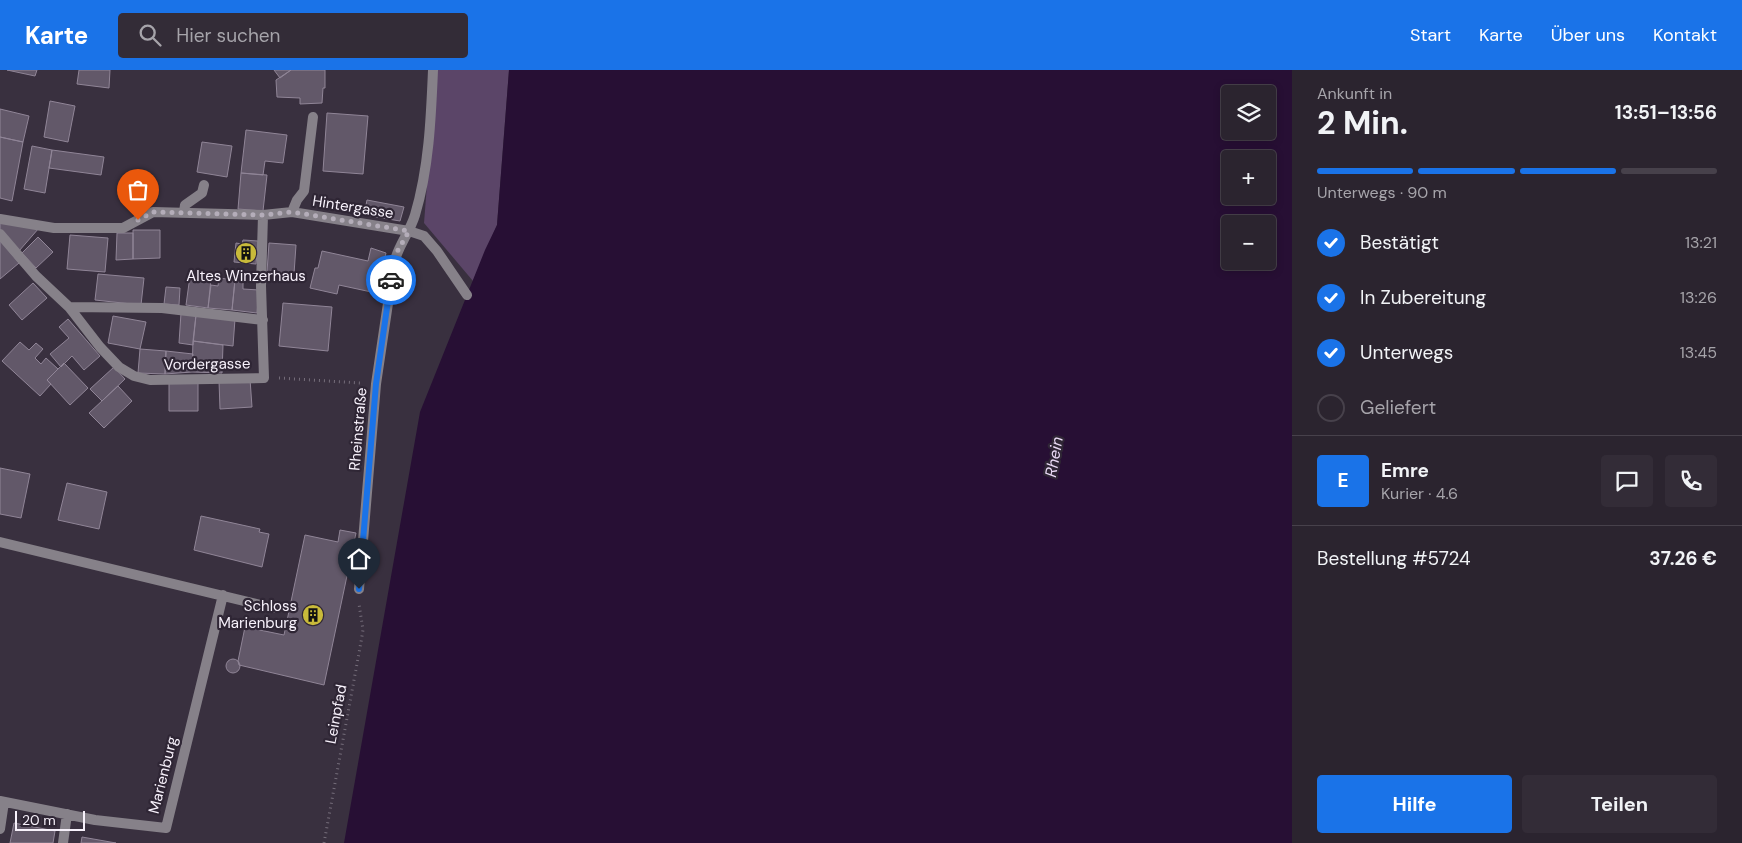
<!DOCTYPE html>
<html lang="de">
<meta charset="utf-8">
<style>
:root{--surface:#2b242f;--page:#332c37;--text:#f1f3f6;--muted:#a6a4aa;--line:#47414b;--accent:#1a73e8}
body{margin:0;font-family:"DM Sans",sans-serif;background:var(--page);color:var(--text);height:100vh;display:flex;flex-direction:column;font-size:19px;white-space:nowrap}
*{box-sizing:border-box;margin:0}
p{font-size:16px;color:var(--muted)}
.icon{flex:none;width:28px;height:28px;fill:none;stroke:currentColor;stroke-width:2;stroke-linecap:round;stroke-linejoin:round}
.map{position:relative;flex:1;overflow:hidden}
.panel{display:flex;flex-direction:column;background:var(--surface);width:450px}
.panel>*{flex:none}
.tools{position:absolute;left:1221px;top:15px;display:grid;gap:10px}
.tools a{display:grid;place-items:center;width:55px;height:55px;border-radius:5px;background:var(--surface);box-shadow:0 2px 8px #0003,0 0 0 1px var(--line);font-size:25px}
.scale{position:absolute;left:15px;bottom:12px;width:70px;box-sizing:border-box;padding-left:5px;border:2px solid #f7f1fb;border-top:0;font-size:14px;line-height:18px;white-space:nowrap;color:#f7f1fb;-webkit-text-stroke:4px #2f2635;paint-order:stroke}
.pin{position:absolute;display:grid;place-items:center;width:42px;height:42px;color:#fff;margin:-51px -21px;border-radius:50% 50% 50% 0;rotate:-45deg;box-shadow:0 0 5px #0007}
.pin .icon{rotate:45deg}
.courier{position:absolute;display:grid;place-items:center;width:50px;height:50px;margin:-25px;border:4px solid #1a73e8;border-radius:50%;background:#fff;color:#222;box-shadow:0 1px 6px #0007}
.summary em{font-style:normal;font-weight:700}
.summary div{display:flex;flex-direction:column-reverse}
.summary{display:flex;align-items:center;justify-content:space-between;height:85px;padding:0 25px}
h1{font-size:32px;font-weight:700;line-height:38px}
.bar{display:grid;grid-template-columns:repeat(4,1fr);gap:8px 5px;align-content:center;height:60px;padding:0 25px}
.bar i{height:6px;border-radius:4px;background:var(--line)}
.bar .selected{background:var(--accent)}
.bar p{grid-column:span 4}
.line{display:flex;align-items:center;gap:12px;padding:0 25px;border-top:1px solid var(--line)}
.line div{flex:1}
.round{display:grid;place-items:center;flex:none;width:52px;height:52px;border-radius:5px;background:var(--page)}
ol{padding:0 25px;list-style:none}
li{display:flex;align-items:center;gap:15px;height:55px}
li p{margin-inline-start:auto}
li .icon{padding:5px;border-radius:50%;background:var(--accent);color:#fff;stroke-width:4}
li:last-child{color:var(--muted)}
li i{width:28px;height:28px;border:2px solid var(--line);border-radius:50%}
.cta{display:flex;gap:10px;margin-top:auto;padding:10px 25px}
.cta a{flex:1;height:58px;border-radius:5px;background:var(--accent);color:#fff;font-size:20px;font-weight:700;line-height:58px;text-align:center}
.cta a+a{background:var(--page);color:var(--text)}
header{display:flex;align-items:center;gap:30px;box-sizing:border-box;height:70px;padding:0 25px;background:var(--accent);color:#fff}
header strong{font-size:24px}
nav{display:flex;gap:28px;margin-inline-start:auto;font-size:18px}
.search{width:350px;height:45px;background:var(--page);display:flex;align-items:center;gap:12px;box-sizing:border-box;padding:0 18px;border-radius:5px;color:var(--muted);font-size:19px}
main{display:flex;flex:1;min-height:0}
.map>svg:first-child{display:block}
</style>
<header>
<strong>Karte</strong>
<div class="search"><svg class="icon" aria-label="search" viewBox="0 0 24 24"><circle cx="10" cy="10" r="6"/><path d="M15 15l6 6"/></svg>Hier suchen</div>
<nav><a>Start</a><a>Karte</a><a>Über uns</a><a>Kontakt</a></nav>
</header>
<main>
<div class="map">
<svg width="1292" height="773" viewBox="0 0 1292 773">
<rect width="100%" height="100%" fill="#39303f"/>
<path fill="#5b4568" d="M 436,0 L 509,0 L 497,155 L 473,211 L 424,153 Z"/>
<path fill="#270f34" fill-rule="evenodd" d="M 509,0 L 1292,0 L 1292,773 L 344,773 L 420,342 L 485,180 L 497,155 ZM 1230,24 L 1268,24 L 1268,61 L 1230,61 ZM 1230,89 L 1268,89 L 1268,126 L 1230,126 ZM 1230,154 L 1268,154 L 1268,191 L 1230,191 Z"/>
<path fill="#625869" stroke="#908597" d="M 7,0 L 37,0 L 35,6 Z
M 79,0 L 110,0 L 109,18 L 77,14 Z
M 274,0 L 291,0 L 280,8 Z
M 291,0 L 325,0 L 325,18 L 323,18 L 322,33 L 300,34 L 300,28 L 277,27 L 276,10 Z
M 50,31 L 75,36 L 68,72 L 44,67 Z
M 0,39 L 29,46 L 23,72 L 0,67 Z
M 327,43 L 368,46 L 363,104 L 323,101 Z
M 246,60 L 287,65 L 283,93 L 265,91 L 263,105 L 241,103 Z
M 0,67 L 23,72 L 12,131 L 0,128 Z
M 202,72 L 232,76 L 227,107 L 197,102 Z
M 32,76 L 52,80 L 45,123 L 24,119 Z
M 52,80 L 104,87 L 101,105 L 49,98 Z
M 241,103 L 267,105 L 263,141 L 238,139 Z
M 367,130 L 404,137 L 400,151 L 364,145 Z
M 2,151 L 39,158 L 19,181 L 0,159 L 0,154 Z
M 133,160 L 160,160 L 160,188 L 133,189 Z
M 117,163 L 133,163 L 133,189 L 116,190 Z
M 70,165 L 108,168 L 105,202 L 67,199 Z
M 38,167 L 53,182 L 36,198 L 22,183 Z
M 243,170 L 258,171 L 256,194 L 234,192 L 236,173 L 242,174 Z
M 1,171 L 19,193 L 0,209 L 0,172 Z
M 269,173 L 296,175 L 294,204 L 267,202 Z
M 371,178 L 386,183 L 376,223 L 339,215 L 337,224 L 310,218 L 315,198 L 318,198 L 322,181 L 368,191 Z
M 98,204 L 144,208 L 141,235 L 95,230 Z
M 190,206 L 211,209 L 208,238 L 186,235 Z
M 219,208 L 235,210 L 232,240 L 208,238 L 211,215 L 218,216 Z
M 243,209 L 243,219 L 259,220 L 257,243 L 232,240 L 235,210 Z
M 33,213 L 47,228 L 22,250 L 9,235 Z
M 166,217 L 180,218 L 179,235 L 164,234 Z
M 283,233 L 332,237 L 328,281 L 279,276 Z
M 181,243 L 196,245 L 193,275 L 179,273 Z
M 196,245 L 235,249 L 233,276 L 193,271 Z
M 113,246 L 146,252 L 140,279 L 108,273 Z
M 68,249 L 100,286 L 84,300 L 72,286 L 61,297 L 50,284 L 69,268 L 59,257 Z
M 193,271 L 223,275 L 222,303 L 192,302 Z
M 20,272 L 29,280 L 36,273 L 43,279 L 35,288 L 41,294 L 46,288 L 58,299 L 47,310 L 51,314 L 40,326 L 2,291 Z
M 140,279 L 166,281 L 165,304 L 138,303 Z
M 166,281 L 193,284 L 192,302 L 165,304 Z
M 64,293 L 88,318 L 70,335 L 47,310 Z
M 114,297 L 125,309 L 102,331 L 90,319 Z
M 250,309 L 252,337 L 220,339 L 219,311 Z
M 169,312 L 198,312 L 198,341 L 169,341 Z
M 118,316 L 132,331 L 104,358 L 89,343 Z
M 0,398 L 30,404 L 21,448 L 0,444 Z
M 67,413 L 107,422 L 99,459 L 58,450 Z
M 201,446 L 260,459 L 259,462 L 269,464 L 262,497 L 194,480 Z
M 340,460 L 356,463 L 324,615 L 239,595 L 238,591 L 245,557 L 284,565 L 305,465 L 338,472 Z
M226 596a7 7 0 1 1 14 0a7 7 0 1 1-14 0Z
M 14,753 L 55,761 L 53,773 L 10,773 Z
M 82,767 L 116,773 L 81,773 Z"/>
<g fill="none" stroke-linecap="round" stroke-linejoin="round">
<path stroke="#756d7a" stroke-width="3" stroke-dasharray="1 4" stroke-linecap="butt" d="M 279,308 L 360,313
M 324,773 L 361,572 L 363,560 L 359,534"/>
<path stroke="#868189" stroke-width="10" d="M 184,142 L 185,135 L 202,123 L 204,115
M 292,142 L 297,130 L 304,121 L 313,47
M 0,149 L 54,158 L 123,158 L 153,142 L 263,145 L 292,142 L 409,161 L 424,166 L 437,181 L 467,225
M 0,164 L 36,206 L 69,237 L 100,277 L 119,297 L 134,306 L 150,310 L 264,308 L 261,216 L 263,145
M 69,237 L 162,238 L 263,250
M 0,472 L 273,538
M 0,731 L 95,750 L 166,758 L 223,525
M 0,759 L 4,732
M 63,773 L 67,744"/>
<path stroke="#868189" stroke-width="10" d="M 359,519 L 376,314 L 394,193 C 398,176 410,162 415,145 C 429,98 431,48 433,0"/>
</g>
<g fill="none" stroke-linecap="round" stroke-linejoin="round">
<path stroke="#b4adb9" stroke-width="5" stroke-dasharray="0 9" d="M 138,150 L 153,142 L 263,145 L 292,142 L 409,161 L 397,182 L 391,210"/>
<path stroke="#1a73e8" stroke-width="6" d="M 359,519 L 376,314 L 391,210"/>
</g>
<defs>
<g id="building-disc" transform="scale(1.125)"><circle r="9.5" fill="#c9ba3a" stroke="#2f2635"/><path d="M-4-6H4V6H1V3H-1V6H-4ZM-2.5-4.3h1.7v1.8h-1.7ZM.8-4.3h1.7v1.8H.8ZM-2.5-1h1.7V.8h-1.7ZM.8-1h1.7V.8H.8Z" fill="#111"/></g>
</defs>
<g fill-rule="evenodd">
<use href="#building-disc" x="246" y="183"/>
<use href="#building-disc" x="313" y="545"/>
</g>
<g text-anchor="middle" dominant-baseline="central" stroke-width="4.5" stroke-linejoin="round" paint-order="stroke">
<g font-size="15" fill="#f7f1fb" stroke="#2f2635">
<text transform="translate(353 137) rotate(9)">Hintergasse</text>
<text transform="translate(207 294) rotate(-1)">Vordergasse</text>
<text transform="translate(358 359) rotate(-85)">Rheinstraße</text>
<text transform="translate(336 644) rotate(-79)">Leinpfad</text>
<text transform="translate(163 705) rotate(-76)">Marienburg</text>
</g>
<g font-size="15" fill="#f7f1fb" stroke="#2f2635">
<text x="246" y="206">Altes Winzerhaus</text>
<text x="297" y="536" text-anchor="end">Schloss<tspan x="297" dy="17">Marienburg</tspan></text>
</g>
<g font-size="16" font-style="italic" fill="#ecdbf7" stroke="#2f2635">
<text transform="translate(1054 387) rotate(-80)">Rhein</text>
</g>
</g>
</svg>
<div class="tools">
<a><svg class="icon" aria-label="layers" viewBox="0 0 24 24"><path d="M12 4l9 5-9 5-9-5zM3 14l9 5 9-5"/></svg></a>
<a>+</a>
<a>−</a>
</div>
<div class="scale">20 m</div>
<div class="pin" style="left:138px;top:150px;background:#ea580c"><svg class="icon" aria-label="bag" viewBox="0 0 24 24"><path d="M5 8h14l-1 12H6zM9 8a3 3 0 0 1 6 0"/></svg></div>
<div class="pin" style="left:359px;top:519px;background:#1f2937"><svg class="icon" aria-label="home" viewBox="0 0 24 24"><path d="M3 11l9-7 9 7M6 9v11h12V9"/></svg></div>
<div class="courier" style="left:391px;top:210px"><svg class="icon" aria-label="car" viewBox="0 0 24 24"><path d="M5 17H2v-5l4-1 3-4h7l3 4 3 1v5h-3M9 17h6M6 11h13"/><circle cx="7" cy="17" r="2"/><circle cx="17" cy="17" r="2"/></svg></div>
</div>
<section class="panel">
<div class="summary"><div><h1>2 Min.</h1><p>Ankunft in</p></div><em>13:51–13:56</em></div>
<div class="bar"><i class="selected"></i><i class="selected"></i><i class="selected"></i><i></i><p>Unterwegs · 90 m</p></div>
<ol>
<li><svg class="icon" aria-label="check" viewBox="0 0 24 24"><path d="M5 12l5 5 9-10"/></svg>Bestätigt<p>13:21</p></li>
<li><svg class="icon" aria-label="check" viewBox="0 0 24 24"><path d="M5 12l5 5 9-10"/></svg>In Zubereitung<p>13:26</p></li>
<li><svg class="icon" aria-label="check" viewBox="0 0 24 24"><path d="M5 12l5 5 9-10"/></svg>Unterwegs<p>13:45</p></li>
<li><i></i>Geliefert</li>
</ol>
<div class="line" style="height:90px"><b class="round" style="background:var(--accent);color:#fff">E</b><div><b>Emre</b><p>Kurier · 4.6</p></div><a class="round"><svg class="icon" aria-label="chat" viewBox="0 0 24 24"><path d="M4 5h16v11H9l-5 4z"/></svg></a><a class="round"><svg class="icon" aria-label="phone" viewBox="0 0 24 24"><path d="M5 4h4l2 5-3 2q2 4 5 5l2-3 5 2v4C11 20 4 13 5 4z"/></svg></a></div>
<div class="line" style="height:65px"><div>Bestellung #5724</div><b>37.26 €</b></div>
<div class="cta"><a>Hilfe</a><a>Teilen</a></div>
</section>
</main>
